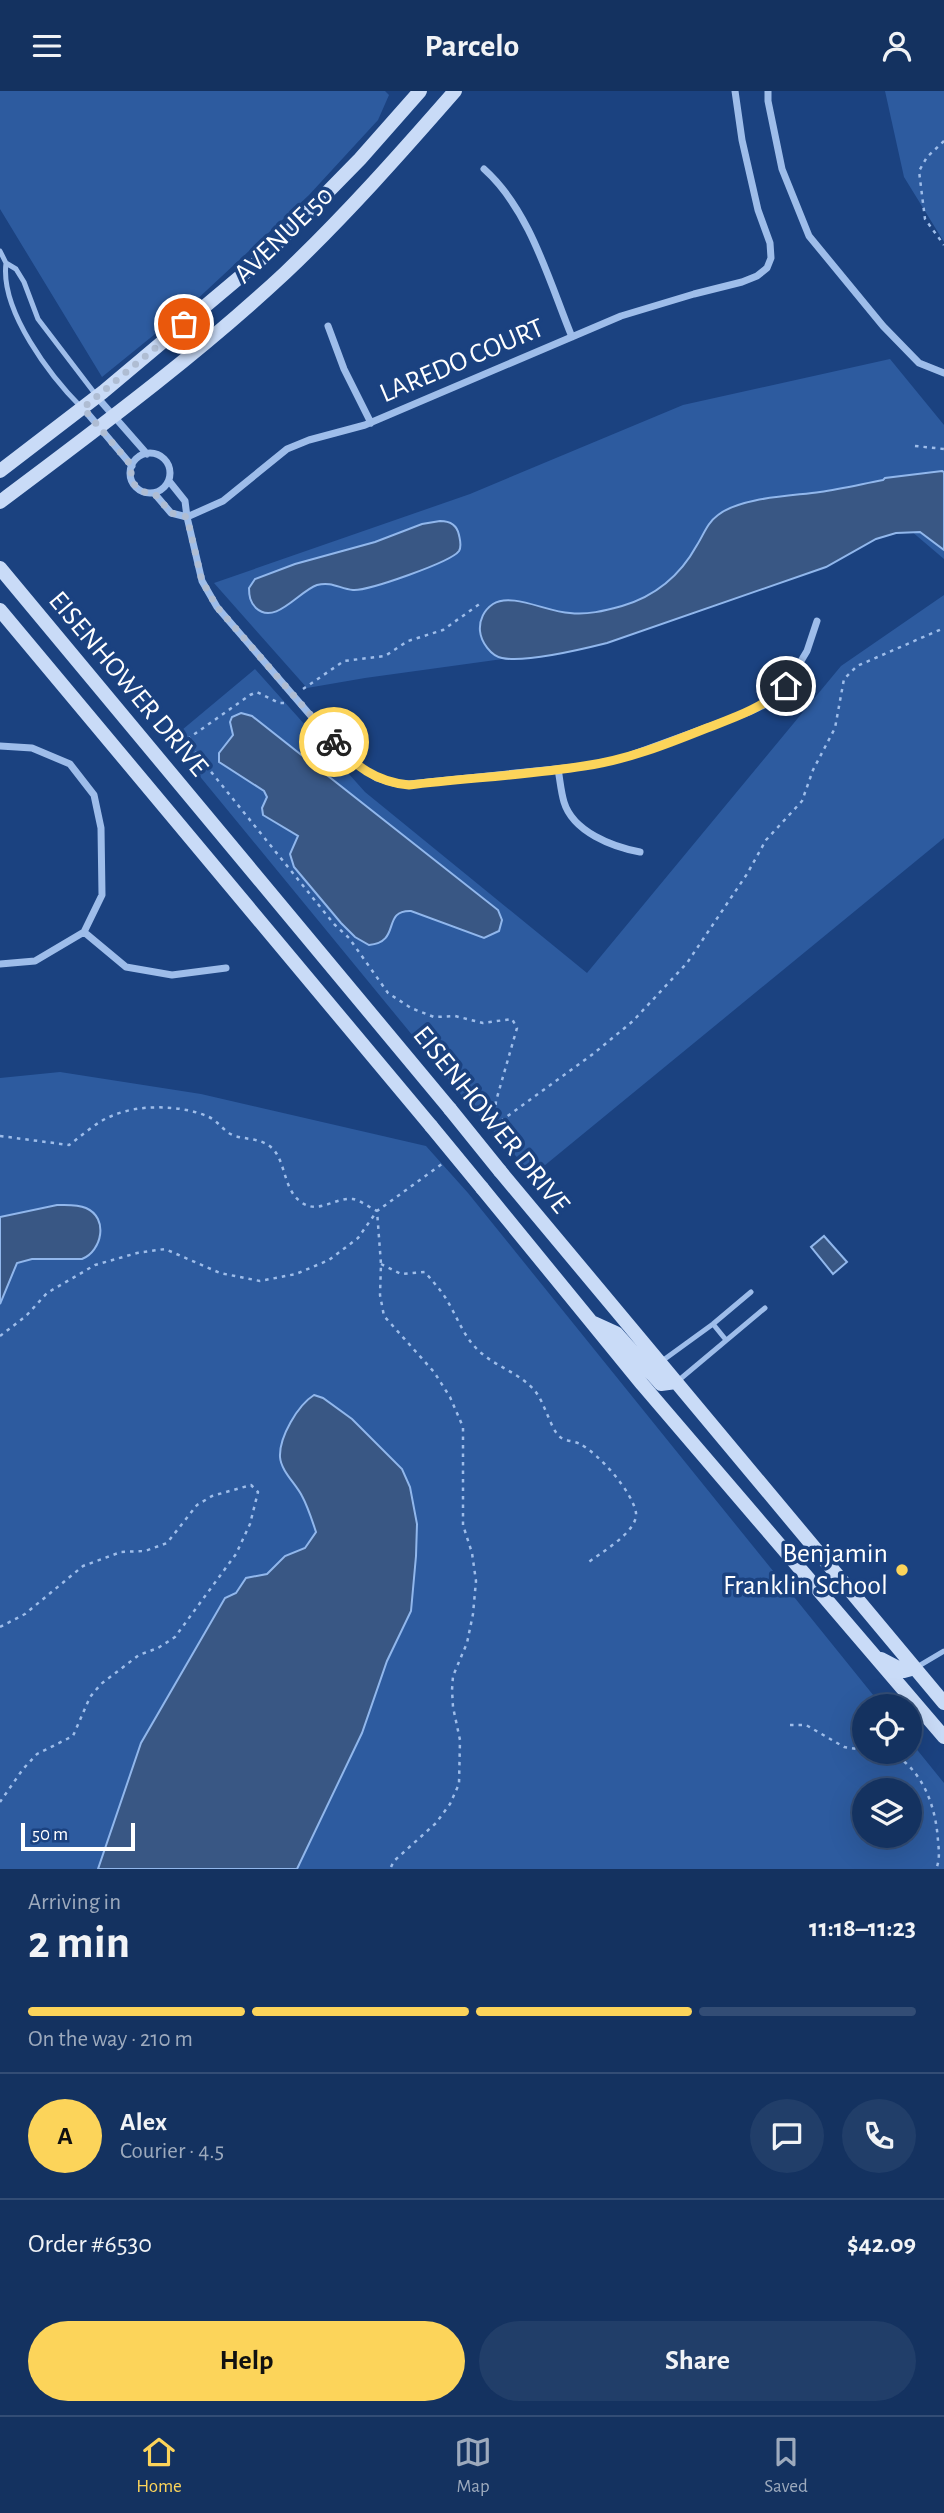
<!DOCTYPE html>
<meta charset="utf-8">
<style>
:root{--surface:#143260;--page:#213e69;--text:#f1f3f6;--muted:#9daabd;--line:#334d75;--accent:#fcd45a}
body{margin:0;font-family:"Alegreya Sans",sans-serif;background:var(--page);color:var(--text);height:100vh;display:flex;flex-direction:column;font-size:26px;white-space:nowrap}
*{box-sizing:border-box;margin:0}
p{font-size:23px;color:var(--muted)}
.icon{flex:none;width:38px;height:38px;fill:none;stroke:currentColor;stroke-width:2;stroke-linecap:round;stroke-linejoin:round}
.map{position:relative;height:1778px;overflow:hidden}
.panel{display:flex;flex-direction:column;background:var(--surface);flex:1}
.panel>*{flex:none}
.tools{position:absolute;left:852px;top:1603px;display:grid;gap:14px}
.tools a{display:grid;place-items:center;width:70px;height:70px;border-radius:50%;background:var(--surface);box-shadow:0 7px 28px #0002,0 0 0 2px var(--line);font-size:35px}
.scale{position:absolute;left:21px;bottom:18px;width:114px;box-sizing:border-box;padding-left:7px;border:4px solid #fff;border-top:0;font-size:19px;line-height:24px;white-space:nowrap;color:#fff;-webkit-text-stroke:5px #1b4280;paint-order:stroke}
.pin{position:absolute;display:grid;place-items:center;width:60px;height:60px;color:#fff;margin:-30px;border:4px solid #fff;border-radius:50%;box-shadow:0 2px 7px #0007}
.courier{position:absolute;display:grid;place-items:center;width:70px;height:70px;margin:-35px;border:5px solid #fcd45a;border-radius:50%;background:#fff;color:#222;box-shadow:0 2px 9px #0007}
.overview em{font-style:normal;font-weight:600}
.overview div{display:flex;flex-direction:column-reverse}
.overview{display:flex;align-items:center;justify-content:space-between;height:119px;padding:0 28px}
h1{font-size:46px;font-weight:600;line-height:52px}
.bar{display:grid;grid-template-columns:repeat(4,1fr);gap:10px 7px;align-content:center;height:84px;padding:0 28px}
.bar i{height:9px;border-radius:5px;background:var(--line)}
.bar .current{background:var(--accent)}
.bar p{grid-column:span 4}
.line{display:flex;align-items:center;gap:18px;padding:0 28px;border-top:2px solid var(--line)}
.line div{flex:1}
.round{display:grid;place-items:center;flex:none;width:74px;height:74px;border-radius:37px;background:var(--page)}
.button{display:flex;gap:14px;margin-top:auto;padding:14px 28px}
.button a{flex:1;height:80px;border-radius:42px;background:var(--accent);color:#111;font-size:28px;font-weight:600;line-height:80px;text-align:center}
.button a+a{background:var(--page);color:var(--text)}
header{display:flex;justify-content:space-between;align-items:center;height:91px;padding:0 28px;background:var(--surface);font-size:32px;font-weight:600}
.menu{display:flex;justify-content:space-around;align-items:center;height:98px;border-top:2px solid var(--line);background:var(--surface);font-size:19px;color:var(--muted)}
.menu a{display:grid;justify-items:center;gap:4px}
.menu .current{color:var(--accent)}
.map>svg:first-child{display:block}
</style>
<header><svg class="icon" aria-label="menu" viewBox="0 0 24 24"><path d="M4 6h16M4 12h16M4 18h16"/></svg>Parcelo<svg class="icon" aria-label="person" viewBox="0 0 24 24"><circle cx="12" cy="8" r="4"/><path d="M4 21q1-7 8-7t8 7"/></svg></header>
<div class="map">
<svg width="944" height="1778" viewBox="0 0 944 1778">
<rect width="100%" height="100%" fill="#1b4280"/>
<path fill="#2d5b9f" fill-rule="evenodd" d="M 0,0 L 385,0 L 389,4 L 378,29 L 309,104 L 192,213 L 102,286 L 0,118 Z
M 885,0 L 944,0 L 944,151 L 904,86 Z
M 890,268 L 944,334 L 944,468 L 904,434 L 787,490 L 567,559 L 365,587 L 307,597 L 214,492 L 470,403 L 683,314 Z
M 944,504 L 944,747 L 533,1084 L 468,1012 L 170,649 L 255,578 L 365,701 L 587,882 L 841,575 Z
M 60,981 L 201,1003 L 426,1055 L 468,1102 L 882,1615 L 864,1615 L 864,1661 L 910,1661 L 910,1650 L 944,1692 L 944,1778 L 0,1778 L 0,987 ZM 864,1699 L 910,1699 L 910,1745 L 864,1745 Z"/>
<path fill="#395784" stroke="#91b7ec" stroke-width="2" d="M 942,380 L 944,381 L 944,459 L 920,441 L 896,442 L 876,448 L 826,476 L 607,552 C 583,558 525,572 502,567 C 491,565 481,551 480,540 C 479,529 484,519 493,513 C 511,501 547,521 570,522 C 587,524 604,520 622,515 C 656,505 680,485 697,454 C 704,443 707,432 718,424 C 741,406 792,405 820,401 C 841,398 862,393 883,389 L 885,387 Z
M 440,430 C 450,430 457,434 459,444 C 460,449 462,455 459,460 C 451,471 368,500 353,499 C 340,498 332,490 317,494 C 299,500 275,535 256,517 C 250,511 249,505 249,497 L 255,488 L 295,473 L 375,451 L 422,433 Z
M 241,622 L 252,625 L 498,819 L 502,829 L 499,840 L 484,847 L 411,820 C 381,819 402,851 369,854 L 355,846 L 341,832 L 294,776 L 290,763 L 298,745 L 263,724 L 262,717 L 267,706 L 264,700 L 219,671 L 219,662 L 233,644 L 230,631 L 232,626 Z
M 57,1114 C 66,1114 77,1113 86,1117 C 109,1127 102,1160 82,1168 L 32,1168 L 17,1172 L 0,1213 L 0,1126 Z
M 824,1145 L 847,1171 L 833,1183 L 811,1156 Z
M 314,1304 L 323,1307 L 352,1328 L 402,1378 L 410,1396 L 417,1433 L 416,1465 L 411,1520 L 387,1570 L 362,1642 L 297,1778 L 98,1778 L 141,1652 L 225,1507 L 236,1502 L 246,1487 L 267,1483 L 285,1465 L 305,1457 L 316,1441 C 312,1429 308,1416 302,1405 C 296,1393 281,1380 280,1366 C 279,1346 298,1314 314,1304 Z"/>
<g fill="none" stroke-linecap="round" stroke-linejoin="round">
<path stroke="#9ebdea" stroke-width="2.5" stroke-dasharray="3.5 5" stroke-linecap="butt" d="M 944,50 L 927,66 L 919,80 L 925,128 L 944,154
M 915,355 L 944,358
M 303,598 L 344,570 L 385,565 L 408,550 L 443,539 L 481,512
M 284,612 L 279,612 L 257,601 L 250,604 L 189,647 L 191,656 L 334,833 L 349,847 L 388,902 L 411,917 L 434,926 L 455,925 L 483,932 L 512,928 L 517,937 L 496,1010 L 494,1035
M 487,1040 L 593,963 L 633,930 L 687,872 L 747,783 L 766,749 L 802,710 L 813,679 L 835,637 L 844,588 L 857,575 L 944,537
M 0,1045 L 69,1054 C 83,1044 97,1030 114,1024 C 140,1013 183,1014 209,1026 C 218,1030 225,1042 235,1045 C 249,1049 263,1047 274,1059 C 286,1074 284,1099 301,1111 C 318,1124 335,1106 353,1108 C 360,1109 370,1117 377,1120 L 381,1173 L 380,1204 L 384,1225 L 434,1281 L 450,1306 L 463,1336 L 463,1434 L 472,1462 L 476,1490 L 473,1523 L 467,1552 L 453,1585 L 452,1599 L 453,1616 L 460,1649 L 459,1693 L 450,1713 L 436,1732 L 394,1770 L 390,1778
M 381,1173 L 401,1183 L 425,1181 C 433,1191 442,1200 448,1211 C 458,1228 464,1246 479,1260 C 496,1276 520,1282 535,1300 C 545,1312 551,1339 560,1346 C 565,1350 574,1350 580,1353 C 598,1362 633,1401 636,1422 C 638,1441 600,1462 586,1473
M 0,1245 L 26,1225 L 47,1202 L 95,1174 L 137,1162 L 165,1158 L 220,1182 L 260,1190 L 296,1183 L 329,1169 L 358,1147 L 377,1120 L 442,1073
M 0,1536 L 25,1523 L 83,1475 L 121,1461 L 145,1460 L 167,1452 L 197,1414 L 212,1405 L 251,1394 L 258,1401 L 250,1433 L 236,1463 L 175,1546 L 158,1557 L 139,1564 L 101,1593 L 90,1606 L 73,1645 L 37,1663 L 23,1678 L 0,1711
M 790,1634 L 806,1634 L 844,1656 L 864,1659
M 890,1661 C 923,1678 936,1716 938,1750 C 939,1760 940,1769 936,1778"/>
<path stroke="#9ebdea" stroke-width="5" d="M 0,160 L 6,172 L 16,178 L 24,191 L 38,228 L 96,304
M 6,172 C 0,220 51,286 82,317
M 713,1233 L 726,1249
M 662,1270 L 713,1233 L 751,1201
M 679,1289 L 765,1217
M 917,1576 L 944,1560"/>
<path stroke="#9ebdea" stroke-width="7" d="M 768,0 L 768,10 L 782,78 L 809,145 L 883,235 L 919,272 L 944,282
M 484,78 C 530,119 549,190 572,246
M 328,235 L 344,278 L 371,332
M 97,306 L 147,363
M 83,317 L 132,375
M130 382a20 20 0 1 1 40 0a20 20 0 1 1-40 0Z
M 169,390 L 185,410 L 187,426 L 202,490 L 217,516 L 348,668 L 377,687 L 393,692 L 409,693 L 585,675 L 620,668 L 749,621 L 764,614 L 786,595 L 807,560 L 817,530
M 154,402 L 171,422 L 187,426
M 187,426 L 223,410 L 287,358 L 309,349 L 365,334 L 621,225 L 694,203 L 742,191 L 757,185 L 767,177 L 771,167 L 770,152 L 758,119 L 742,49 L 735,0
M 0,655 L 32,657 L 70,673 L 94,704 L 101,737 L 102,804 L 84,841
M 558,678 C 560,689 561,701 564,711 C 573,741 613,756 640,761
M 84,841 L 126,876 L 172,884 L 226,877
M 0,873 L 35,870 L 84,841"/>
<path stroke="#c9dbf7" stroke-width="14" d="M 0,380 L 103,301 L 266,164 L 360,68 L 420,0
M 0,411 C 97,338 196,265 285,182 C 345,125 400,63 455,0
M 0,477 L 450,1018
M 0,519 L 431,1035
M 500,1080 L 944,1612
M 482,1097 L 642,1293 L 944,1646
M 594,1232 L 616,1242 L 661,1293 L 676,1291
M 881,1568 L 904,1580 L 915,1577"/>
<path stroke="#c9dbf7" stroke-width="14" d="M 450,1018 L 500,1080
M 431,1035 L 482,1097"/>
</g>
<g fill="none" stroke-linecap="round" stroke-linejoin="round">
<path stroke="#afbdd3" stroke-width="7" stroke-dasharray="0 12.6" d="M 184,233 L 83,317 L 132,375 C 128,391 138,403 154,402 L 171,422 L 187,426 L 202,490 L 217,516 L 334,651"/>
<path stroke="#fcd45a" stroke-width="9" d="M 334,651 C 355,675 376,691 409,694 C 467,687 527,684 584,675 C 627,669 667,653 707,637 C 736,626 763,617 786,595"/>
</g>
<circle fill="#fcd45a" stroke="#1b4280" stroke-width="2.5" cx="902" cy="1479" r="7"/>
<g text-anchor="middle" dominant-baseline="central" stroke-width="7" stroke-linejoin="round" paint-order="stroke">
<g font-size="28" fill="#fff" stroke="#1b4280">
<text transform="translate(284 144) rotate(-44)">AVENUE 50</text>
<text transform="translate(462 270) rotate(-23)">LAREDO COURT</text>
<text transform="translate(128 593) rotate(50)">EISENHOWER DRIVE</text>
<text transform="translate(491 1029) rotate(51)">EISENHOWER DRIVE</text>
</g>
<g font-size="28" fill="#fff" stroke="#1b4280" text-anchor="end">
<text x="888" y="1463">Benjamin<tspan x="888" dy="32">Franklin School</tspan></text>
</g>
</g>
</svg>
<div class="tools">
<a><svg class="icon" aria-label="locate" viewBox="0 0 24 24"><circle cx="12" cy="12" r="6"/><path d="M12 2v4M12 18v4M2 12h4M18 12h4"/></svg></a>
<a><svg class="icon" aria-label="layers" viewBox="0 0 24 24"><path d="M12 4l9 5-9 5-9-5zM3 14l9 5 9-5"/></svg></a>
</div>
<div class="scale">50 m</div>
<div class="pin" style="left:184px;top:233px;background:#ea580c"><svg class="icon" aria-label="bag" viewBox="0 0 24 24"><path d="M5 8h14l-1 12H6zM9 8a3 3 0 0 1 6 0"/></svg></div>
<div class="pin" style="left:786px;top:595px;background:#1f2937"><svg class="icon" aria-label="home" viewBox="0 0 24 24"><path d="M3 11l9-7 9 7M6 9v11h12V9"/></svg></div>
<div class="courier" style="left:334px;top:651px"><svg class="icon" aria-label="bike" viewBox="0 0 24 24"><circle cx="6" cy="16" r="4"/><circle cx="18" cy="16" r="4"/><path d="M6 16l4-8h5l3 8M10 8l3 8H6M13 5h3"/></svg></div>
</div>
<section class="panel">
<div class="overview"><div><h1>2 min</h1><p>Arriving in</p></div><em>11:18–11:23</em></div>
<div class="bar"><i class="current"></i><i class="current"></i><i class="current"></i><i></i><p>On the way · 210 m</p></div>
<div class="line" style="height:126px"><b class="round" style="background:var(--accent);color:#111">A</b><div><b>Alex</b><p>Courier · 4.5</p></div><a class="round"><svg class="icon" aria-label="chat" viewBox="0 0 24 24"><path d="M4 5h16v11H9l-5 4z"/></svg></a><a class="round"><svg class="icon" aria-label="phone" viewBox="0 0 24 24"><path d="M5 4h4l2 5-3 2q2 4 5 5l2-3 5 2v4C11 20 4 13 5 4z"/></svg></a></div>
<div class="line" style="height:91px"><div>Order #6530</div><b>$42.09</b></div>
<div class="button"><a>Help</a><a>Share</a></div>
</section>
<nav class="menu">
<a class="current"><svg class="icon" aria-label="home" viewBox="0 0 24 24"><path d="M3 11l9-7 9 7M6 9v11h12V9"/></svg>Home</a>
<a><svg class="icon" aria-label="map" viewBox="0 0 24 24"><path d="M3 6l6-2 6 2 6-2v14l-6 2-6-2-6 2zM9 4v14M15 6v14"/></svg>Map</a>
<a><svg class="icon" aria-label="saved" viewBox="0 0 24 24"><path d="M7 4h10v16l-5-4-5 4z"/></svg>Saved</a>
</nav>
